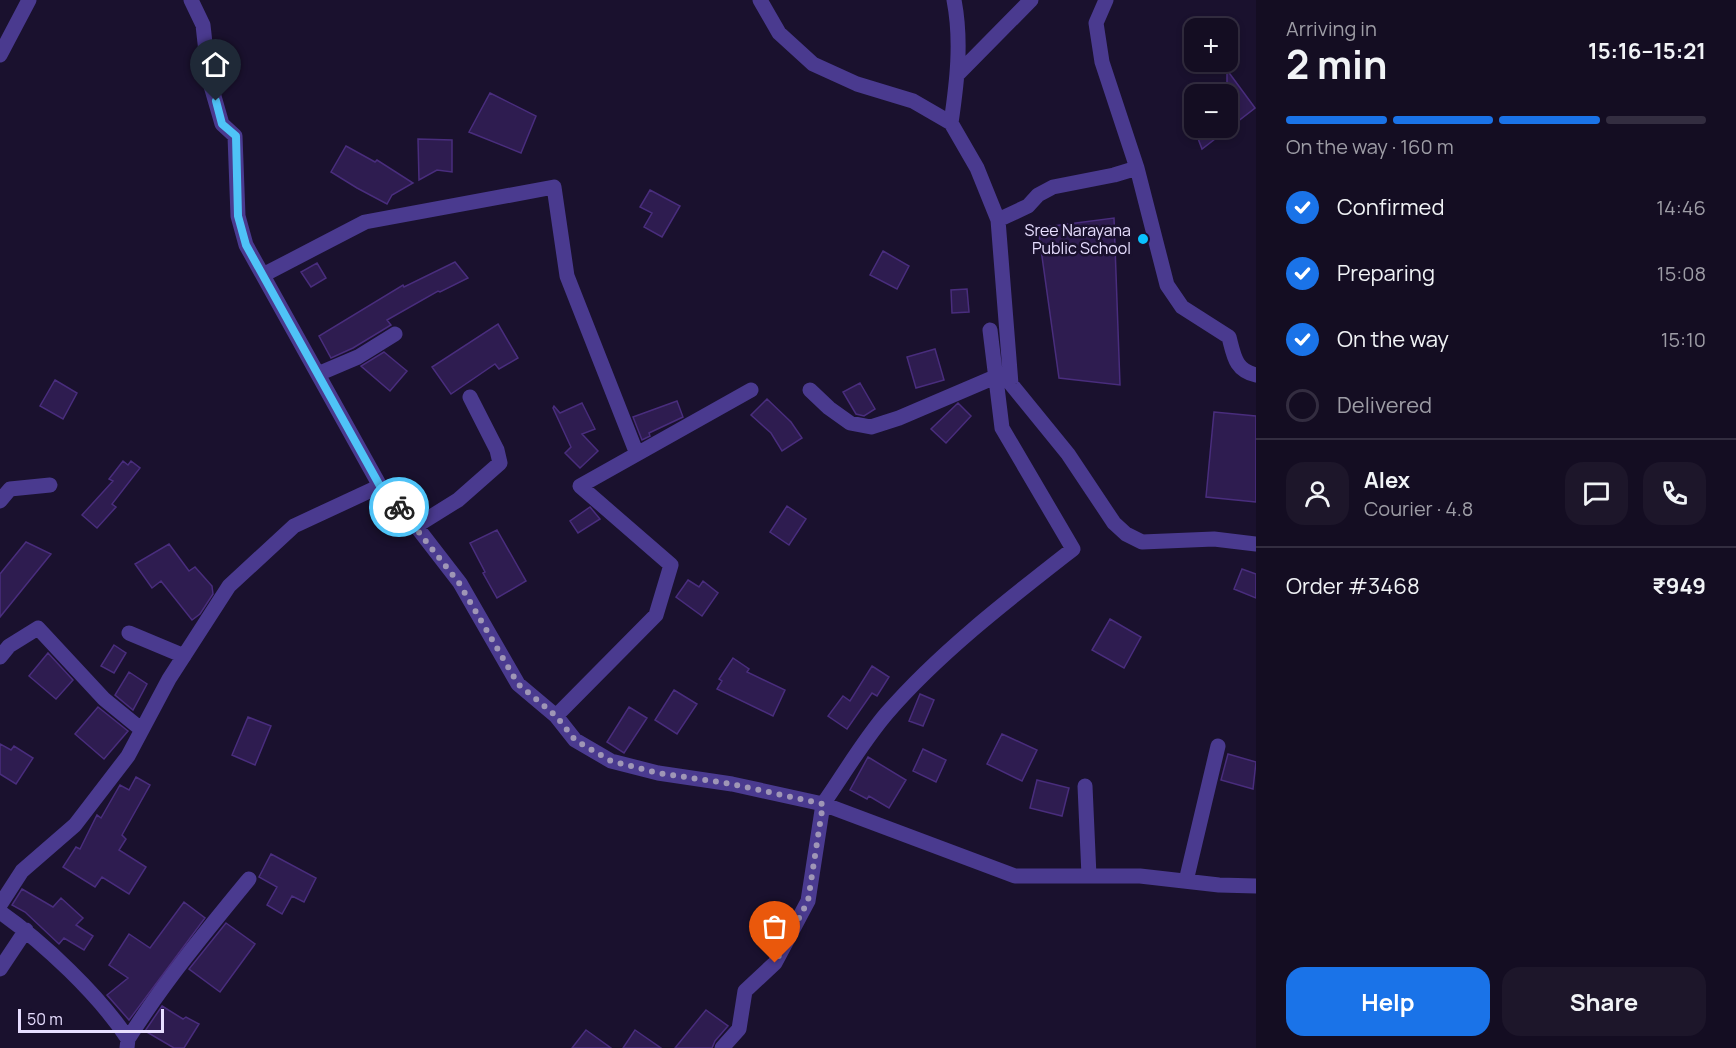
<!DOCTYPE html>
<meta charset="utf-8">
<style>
:root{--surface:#140d22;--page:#1d162a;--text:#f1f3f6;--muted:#9d9ca5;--line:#332d40;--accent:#1a73e8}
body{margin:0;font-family:Manrope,sans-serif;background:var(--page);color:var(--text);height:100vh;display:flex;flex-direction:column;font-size:22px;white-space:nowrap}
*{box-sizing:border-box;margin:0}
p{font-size:20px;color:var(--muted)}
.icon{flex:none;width:33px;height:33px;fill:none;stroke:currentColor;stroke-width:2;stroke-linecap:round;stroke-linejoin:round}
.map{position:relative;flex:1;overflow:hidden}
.details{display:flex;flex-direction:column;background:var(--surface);width:480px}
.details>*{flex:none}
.controls{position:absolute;left:1184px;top:18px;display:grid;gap:12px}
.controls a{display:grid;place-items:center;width:54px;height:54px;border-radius:12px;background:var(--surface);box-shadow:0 3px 9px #0003,0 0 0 2px var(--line);font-size:30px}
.scale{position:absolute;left:18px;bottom:15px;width:146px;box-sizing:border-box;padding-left:6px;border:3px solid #e7deff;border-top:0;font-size:16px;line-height:21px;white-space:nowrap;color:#e7deff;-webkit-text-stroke:4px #1a112e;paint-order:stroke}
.pin{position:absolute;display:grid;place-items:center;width:51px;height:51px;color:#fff;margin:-62px -26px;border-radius:50% 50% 50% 0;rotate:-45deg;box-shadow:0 0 6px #0007}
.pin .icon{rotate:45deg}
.courier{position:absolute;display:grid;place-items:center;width:60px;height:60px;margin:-30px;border:4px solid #4fc3f7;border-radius:50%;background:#fff;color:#222;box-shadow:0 2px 8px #0007}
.headline em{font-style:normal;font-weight:700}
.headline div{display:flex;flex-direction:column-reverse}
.headline{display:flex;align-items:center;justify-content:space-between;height:102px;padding:0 30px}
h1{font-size:39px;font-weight:700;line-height:45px}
.bar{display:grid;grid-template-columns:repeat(4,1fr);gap:9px 6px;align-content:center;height:72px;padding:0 30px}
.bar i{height:8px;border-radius:4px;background:var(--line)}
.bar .on{background:var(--accent)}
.bar p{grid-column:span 4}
.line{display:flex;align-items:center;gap:15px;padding:0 30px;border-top:2px solid var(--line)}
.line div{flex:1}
.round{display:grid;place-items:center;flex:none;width:63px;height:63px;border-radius:18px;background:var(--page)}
ol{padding:0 30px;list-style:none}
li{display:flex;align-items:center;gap:18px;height:66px}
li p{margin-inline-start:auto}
li .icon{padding:6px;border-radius:50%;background:var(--accent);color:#fff;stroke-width:4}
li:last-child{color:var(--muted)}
li i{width:33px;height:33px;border:3px solid var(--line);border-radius:50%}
.primary-button{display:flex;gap:12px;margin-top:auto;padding:12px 30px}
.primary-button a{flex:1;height:69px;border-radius:18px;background:var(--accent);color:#fff;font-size:24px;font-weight:700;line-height:69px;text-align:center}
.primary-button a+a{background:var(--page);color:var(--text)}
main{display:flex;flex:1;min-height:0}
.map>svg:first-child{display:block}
</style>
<main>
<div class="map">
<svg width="1256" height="1048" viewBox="0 0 1256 1048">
<rect width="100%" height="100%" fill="#1a112e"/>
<path fill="#2e1c50" stroke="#492d7d" stroke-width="1.5" d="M 1227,70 L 1255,108 L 1202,149 L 1194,128 L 1227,128 Z
M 490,93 L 536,116 L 521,153 L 469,132 Z
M 418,139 L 452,140 L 452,172 L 437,170 L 419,180 Z
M 346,146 L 375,162 L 377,160 L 413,183 L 392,195 L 387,204 L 357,188 L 331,172 Z
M 650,190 L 680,206 L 662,237 L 644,227 L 652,213 L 640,207 Z
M 1114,218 L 1120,385 L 1059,378 L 1038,228 Z
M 883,251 L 909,266 L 897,289 L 870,275 Z
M 455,262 L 468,278 L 440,292 L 438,291 L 387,320 L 391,325 L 353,348 L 331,358 L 319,336 L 403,285 L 404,287 Z
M 317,263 L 326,278 L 311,287 L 301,272 Z
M 967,289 L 969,312 L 952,313 L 951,290 Z
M 498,324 L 518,358 L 499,369 L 495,364 L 451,394 L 432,367 Z
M 935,349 L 944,380 L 916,388 L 907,357 Z
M 384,352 L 407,371 L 390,391 L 361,366 Z
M 55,380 L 77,393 L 63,419 L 40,406 Z
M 860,383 L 875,409 L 864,416 L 856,414 L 843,392 Z
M 767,399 L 791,422 L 802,438 L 782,451 L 771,433 L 751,415 Z
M 677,401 L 683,417 L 649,433 L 650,436 L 642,440 L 633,417 Z
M 582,403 L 595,429 L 582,434 L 598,451 L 580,468 L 565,453 L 571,447 L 553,408 L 554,406 L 560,413 Z
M 958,403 L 971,416 L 946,443 L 931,429 Z
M 1214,412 L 1256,416 L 1256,502 L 1206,497 Z
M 123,461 L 128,465 L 131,461 L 140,468 L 112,504 L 116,507 L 97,528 L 82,515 L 113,481 L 109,479 Z
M 787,506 L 806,519 L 789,545 L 770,532 Z
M 590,507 L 600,519 L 578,533 L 570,521 Z
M 497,530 L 526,581 L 497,598 L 483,573 L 485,572 L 470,543 Z
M 26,542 L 51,554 L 0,617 L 0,574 Z
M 169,544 L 189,571 L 195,567 L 212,586 L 213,594 L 200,614 L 192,620 L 161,581 L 152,588 L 135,564 Z
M 1242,569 L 1256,574 L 1256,598 L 1234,589 Z
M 688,580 L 699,587 L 703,581 L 718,593 L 702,616 L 676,597 Z
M 1110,619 L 1141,637 L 1124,668 L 1092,650 Z
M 114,645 L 126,653 L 114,673 L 101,666 Z
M 48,653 L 73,680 L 56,699 L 29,676 Z
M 733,658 L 749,669 L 747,672 L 785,690 L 773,716 L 717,689 L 722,681 L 719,679 Z
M 872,666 L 889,677 L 877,696 L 872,693 L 847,729 L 828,716 L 843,696 L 850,701 Z
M 129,672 L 147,684 L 133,710 L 115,695 Z
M 674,690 L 697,704 L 677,734 L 655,720 Z
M 920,694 L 934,700 L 923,726 L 909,721 Z
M 98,707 L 128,731 L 104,759 L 75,734 Z
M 629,707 L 647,718 L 624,753 L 607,742 Z
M 248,717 L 271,726 L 255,765 L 232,755 Z
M 1002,734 L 1037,750 L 1022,781 L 987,764 Z
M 0,744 L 11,750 L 14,746 L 33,758 L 16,784 L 0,774 Z
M 923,749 L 946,760 L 936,782 L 913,771 Z
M 1228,754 L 1256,762 L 1253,789 L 1221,780 Z
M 868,757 L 906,780 L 889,808 L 869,796 L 867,799 L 850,790 Z
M 136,777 L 150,785 L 122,835 L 126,839 L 119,850 L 146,867 L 129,894 L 102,877 L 95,887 L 63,867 L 76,847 L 80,849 L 97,815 L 101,818 L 120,785 L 129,790 Z
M 1037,780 L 1069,788 L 1062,816 L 1030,808 Z
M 271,854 L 316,878 L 304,902 L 292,896 L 282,914 L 267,905 L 277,887 L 259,877 Z
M 22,889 L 53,907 L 61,898 L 83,918 L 76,925 L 93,936 L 84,950 L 64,938 L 59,944 L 25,912 L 12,905 Z
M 184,902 L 205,918 L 129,1020 L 107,995 L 128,978 L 109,965 L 129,934 L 150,948 Z
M 226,923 L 255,944 L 220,992 L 189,969 Z
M 162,1006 L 183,1019 L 186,1017 L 199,1024 L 184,1048 L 174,1048 L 145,1031 Z
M 706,1010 L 728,1026 L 715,1041 L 712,1048 L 675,1048 Z
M 586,1030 L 611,1048 L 572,1048 Z
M 635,1030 L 661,1048 L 623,1048 Z"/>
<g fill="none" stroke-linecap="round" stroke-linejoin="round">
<path stroke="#4a3a8f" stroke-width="15" d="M 191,0 L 203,25 L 209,79 L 222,124 L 235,136 L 238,216 L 246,245 L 380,486 L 416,526 L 460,583 L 518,684 L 556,716 L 575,740 L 611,761 L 658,773 L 732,784 L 823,804 C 844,774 863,741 887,713 C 940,652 1009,599 1073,549 L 1002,428 L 990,330
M 760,0 L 779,33 L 813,64 L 857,84 L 913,101 L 951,123 L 977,168 L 998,220 L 1011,384 L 1068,454 L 1114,523 L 1126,534 L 1142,542 L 1214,539 L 1256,544
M 1106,0 L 1096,23 L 1102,62 L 1137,168 L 1167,285 L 1182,307 L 1229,337 C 1234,356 1235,370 1256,375
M 0,55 L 29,0
M 958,74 L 1031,0
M 951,123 C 957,82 962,41 954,0
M 998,220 L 1028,206 L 1038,195 L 1053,187 L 1114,175 L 1137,168
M 263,275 L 365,222 L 554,187 L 567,276 L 637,454
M 318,374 L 358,357 L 395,334
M 810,390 L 829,408 L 850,423 L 871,427 L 899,418 L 995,377
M 0,501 L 10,489 L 50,485
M 416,526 L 458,500 L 500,463 L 497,450 L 470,397
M 129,633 L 184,656
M 0,657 L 9,646 L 38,628 L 104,699 L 142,730
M 556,716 L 656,615 L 671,565 L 580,486 L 751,390
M 1085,786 L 1089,876
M 1186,881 L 1218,746
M 0,905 L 22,871 L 75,825 L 128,756 L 169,679 L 229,586 L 294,526 L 380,486
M 0,912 C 43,942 99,995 128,1039 L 127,1048
M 0,969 L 26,930
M 128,1039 C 164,982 207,930 249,879
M 722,1048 L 739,1029 L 745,991 L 775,963 L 808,901 L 823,804 L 1015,876 L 1140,876 L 1219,885 L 1256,886"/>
</g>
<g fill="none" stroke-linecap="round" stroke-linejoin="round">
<path stroke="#9f96b6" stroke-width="6" stroke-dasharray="0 10.8" d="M 399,507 L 459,583 L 518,684 L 556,716 L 575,740 L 611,761 L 627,765 L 658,773 L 732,784 L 823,804 L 808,901 L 775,963"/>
<path stroke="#4fc3f7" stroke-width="8" d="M 216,101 L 222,124 L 236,136 L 238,216 L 246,245 L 380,486 L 399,507"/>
</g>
<circle fill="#0ac2ff" stroke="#1a112e" stroke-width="2" cx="1143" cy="239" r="6"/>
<g text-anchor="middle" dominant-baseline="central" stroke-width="5" stroke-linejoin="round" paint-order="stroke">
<g font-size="16" fill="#e7deff" stroke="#1a112e" text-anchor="end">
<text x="1131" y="230">Sree Narayana<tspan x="1131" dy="18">Public School</tspan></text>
</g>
</g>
</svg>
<div class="controls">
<a>+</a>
<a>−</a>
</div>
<div class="scale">50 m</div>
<div class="pin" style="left:775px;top:963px;background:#ea580c"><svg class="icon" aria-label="bag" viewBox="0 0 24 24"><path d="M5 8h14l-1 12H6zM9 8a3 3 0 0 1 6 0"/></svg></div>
<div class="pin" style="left:216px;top:101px;background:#1f2937"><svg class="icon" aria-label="home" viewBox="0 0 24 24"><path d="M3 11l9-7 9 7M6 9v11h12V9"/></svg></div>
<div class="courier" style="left:399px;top:507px"><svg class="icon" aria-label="bike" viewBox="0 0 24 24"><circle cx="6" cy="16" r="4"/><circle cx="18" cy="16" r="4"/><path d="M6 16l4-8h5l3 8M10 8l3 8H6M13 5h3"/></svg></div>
</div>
<section class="details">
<div class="headline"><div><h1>2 min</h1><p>Arriving in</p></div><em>15:16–15:21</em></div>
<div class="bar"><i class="on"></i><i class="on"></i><i class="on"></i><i></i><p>On the way · 160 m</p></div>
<ol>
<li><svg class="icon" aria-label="check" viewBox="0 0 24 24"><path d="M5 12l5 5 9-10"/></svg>Confirmed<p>14:46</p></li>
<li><svg class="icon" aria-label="check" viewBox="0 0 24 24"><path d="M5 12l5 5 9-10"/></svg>Preparing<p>15:08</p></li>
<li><svg class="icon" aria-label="check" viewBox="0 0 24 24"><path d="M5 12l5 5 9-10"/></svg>On the way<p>15:10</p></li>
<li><i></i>Delivered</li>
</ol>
<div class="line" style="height:108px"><a class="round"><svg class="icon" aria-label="person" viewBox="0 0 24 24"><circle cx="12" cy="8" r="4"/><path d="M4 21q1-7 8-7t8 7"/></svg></a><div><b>Alex</b><p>Courier · 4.8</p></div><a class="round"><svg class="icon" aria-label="chat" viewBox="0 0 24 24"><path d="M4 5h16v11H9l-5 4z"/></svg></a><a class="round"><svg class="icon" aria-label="phone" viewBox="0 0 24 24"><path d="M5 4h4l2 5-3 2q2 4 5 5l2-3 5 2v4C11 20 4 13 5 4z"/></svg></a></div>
<div class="line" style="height:78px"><div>Order #3468</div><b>₹949</b></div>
<div class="primary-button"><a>Help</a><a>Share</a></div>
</section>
</main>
